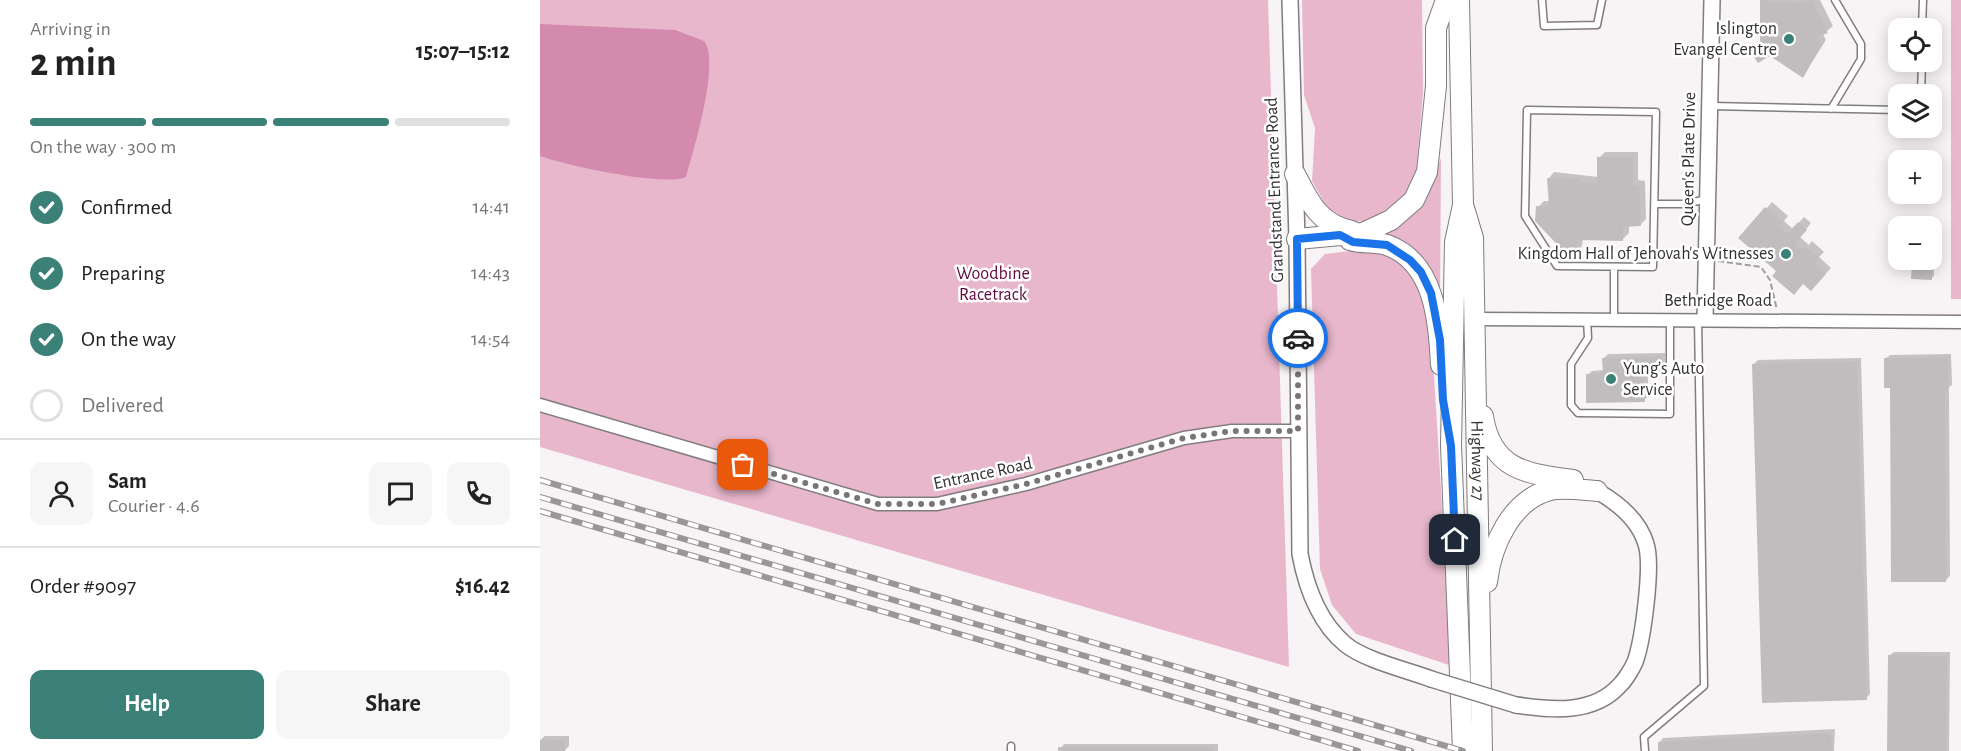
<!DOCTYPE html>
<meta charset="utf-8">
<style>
:root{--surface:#fff;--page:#f6f6f6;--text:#222;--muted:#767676;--line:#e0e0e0;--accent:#3b8178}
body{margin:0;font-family:"Alegreya Sans",sans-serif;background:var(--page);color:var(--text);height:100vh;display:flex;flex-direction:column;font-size:22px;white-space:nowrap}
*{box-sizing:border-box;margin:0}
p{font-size:20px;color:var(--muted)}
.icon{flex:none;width:33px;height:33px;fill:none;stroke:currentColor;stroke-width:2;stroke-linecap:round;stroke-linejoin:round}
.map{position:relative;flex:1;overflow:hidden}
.panel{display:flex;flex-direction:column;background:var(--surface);width:540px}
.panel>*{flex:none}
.controls{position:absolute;left:1348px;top:18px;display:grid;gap:12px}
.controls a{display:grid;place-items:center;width:54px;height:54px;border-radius:12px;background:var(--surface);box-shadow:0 3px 15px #0003;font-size:30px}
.pin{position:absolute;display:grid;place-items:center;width:51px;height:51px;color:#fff;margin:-26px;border-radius:12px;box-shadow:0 3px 9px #0006}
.courier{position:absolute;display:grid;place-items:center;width:60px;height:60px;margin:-30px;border:4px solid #1a73e8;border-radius:50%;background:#fff;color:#222;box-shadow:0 2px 8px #0007}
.headline em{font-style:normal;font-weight:700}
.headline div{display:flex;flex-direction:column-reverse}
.headline{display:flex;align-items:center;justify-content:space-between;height:102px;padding:0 30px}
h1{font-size:39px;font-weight:700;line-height:45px}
.bar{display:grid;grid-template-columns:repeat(4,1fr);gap:9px 6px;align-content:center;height:72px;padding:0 30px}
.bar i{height:8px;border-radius:4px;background:var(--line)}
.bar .on{background:var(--accent)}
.bar p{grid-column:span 4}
.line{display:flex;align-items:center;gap:15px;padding:0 30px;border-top:2px solid var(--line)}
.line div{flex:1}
.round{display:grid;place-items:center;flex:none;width:63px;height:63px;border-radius:12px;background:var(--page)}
ol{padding:0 30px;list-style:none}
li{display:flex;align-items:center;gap:18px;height:66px}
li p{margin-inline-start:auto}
li .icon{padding:6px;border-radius:50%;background:var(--accent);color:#fff;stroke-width:4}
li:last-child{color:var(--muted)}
li i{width:33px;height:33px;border:3px solid var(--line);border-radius:50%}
.cta{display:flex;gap:12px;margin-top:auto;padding:12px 30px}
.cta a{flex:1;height:69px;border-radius:12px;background:var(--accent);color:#fff;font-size:24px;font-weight:700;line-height:69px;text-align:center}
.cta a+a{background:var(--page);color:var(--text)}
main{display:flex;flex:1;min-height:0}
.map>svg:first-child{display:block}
</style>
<main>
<section class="panel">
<div class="headline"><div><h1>2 min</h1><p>Arriving in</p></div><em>15:07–15:12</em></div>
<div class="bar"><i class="on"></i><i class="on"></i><i class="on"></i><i></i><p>On the way · 300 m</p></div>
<ol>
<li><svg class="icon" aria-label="check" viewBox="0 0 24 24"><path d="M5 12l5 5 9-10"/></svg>Confirmed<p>14:41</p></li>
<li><svg class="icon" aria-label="check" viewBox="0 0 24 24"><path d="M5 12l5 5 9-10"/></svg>Preparing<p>14:43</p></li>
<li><svg class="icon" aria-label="check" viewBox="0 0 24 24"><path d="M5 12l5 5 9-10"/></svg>On the way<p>14:54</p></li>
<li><i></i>Delivered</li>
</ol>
<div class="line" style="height:108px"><a class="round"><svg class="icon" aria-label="person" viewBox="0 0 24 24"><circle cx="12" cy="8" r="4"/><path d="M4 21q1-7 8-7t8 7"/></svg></a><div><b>Sam</b><p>Courier · 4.6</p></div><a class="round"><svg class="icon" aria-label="chat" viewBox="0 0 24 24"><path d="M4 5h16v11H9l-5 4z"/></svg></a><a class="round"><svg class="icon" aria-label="phone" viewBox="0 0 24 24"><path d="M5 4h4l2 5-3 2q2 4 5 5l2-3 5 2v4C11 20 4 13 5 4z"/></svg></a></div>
<div class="line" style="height:78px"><div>Order #9097</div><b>$16.42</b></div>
<div class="cta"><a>Help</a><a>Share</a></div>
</section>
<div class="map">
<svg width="1421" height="751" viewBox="0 0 1421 751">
<rect width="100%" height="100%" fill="#f8f3f5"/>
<path fill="#e8b7cc" d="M 0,0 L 728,0 L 749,667 L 0,447 Z
M 762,0 L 882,0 L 883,92 L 876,175 L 866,196 L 844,215 L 825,222 L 802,219 L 789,211 L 772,181 L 775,128 L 764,95 Z
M 1411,0 L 1421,0 L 1421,299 L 1411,299 Z
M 901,158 L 900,302 L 838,237 L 893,182 Z
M 819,250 L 856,256 L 882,285 L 891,328 L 912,666 L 816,634 L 792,605 L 780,569 L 771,269 L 785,254 Z"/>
<path fill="#d48aac" d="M 0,24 L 135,30 L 164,41 C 181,60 153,153 146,177 C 123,187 25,165 0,156 Z"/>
<path fill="#0003" d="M 1221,0 L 1280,0 L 1293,26 L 1283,34 L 1286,40 L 1263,76 L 1222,40 Z
M 1065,152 L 1098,152 L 1098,180 L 1105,181 L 1106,219 L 1100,225 L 1089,225 L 1089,233 L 1083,239 L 1043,239 L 1042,246 L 1036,252 L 998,207 L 1004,201 L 1010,201 L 1009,178 L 1014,172 L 1058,177 L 1059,158 Z
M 1232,202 L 1248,216 L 1244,221 L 1253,229 L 1264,217 L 1271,223 L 1260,237 L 1269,245 L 1272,241 L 1284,252 L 1279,257 L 1291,268 L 1277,283 L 1264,283 L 1238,271 L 1201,238 Z
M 1392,255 L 1394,255 L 1394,276 L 1391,278 L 1373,278 L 1373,260 L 1392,260 Z
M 1125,353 L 1125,366 L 1121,370 L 1108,371 L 1108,396 L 1104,400 L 1047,375 L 1052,371 L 1064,370 L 1064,358 L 1068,354 Z
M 1411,354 L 1412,385 L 1409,387 L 1410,576 L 1406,580 L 1345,359 L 1350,355 Z
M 1321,358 L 1330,694 L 1326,698 L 1214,364 L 1218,360 Z
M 1354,652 L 1410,652 L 1409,751 L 1348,751 L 1349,656 Z
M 1295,729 L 1294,751 L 1120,751 L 1119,743 L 1123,738 Z
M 5,736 L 29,736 L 29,746 L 24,751 L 0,740 Z
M 524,744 L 678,744 L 678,751 L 519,751 Z"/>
<path fill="#c1bdbf" d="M 1220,0 L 1258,3 L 1272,0 L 1288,33 L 1277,37 L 1281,46 L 1263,78 L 1230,56 L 1218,63 L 1209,50 L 1220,41 Z
M 1057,157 L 1093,157 L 1093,185 L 1099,187 L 1101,226 L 1083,227 L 1083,241 L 1038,240 L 1037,253 L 1026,254 L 995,221 L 996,206 L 1009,206 L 1007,178 L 1039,179 L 1040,182 L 1057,183 Z
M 1225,207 L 1243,222 L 1239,227 L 1247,234 L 1258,222 L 1267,230 L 1255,243 L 1262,250 L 1265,246 L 1279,258 L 1274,264 L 1286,274 L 1271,291 L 1263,284 L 1254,295 L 1232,276 L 1236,271 L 1198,238 Z
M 1372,260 L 1392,260 L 1392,280 L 1371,279 Z
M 1121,356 L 1121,372 L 1104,373 L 1105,402 L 1046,403 L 1046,374 L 1063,374 L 1062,358 Z
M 1344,358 L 1408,358 L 1408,390 L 1405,391 L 1406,582 L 1351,582 L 1350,388 L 1344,388 Z
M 1317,361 L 1327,700 L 1222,703 L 1212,364 Z
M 1348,655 L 1407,656 L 1406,751 L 1347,751 Z
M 1291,733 L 1292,751 L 1118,751 L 1118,742 Z
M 0,740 L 25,740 L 25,751 L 0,751 Z
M 518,747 L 674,747 L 674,751 L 518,751 Z"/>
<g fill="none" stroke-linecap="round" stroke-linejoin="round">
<g stroke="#817c7e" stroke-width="9">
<path id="service" d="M 1002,0 L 1004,26 L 1057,25 L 1062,0
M 1382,28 L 1383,0
M 1381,94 L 1382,62
M 1171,106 L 1359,110
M 1291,109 L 1321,59 L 1321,44 L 1295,0
M 987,110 L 1116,112 L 1113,267 L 1017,266 L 985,216 Z
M 1115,204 L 1145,204 L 1167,199
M 1074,267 L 1074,319
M 1047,319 L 1048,338 L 1031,364 L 1031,405 L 1038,413 L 1130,414 L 1130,319
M 471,746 L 471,751
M 1105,751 L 1104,737 L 1164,686 L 1158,319"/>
</g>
<g stroke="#817c7e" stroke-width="15">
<path id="minor" d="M 935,319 L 1421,322
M 0,405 L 338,504 L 397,504 L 486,484 L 644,438 L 692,431 L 758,431"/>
</g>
<g stroke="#817c7e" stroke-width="18">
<path id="tertiary" d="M 750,0 L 757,239 L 760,554 C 766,586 779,622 805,644 C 824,660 867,670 891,679
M 1165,318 L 1172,0
M 976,705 C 1011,710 1053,715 1080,685 C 1085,680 1092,669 1095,662 C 1103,640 1113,565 1106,544 C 1099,520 1078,503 1057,491"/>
</g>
<g stroke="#817c7e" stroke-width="22">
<g id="primary">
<path d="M 919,0 L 923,205 L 915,242 L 911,445 L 923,751"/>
<path d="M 755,174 C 769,201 779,225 812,231"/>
<path id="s1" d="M 924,208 L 933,238 L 942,751"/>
<path d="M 757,239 L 823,233 L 851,220 L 874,200 L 887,172 L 896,86 L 896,28 L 906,0"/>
<path d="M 810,240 C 822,244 835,241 847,245 C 895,262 899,322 901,365"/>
<path d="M 943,416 C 951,470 987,474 1033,480"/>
<path d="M 947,582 C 951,546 971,500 1010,490 C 1024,487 1043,490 1057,491"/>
</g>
</g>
<path stroke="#a09d9e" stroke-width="2" stroke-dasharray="6 3" stroke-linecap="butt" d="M 1178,261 L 1221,267 L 1230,280 L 1237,310"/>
<use href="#service" stroke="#fff" stroke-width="6"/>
<use href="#minor" stroke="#fff" stroke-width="12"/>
<use href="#tertiary" stroke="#fff" stroke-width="15"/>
<use href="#primary" stroke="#fff" stroke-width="20"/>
<g stroke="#999697" stroke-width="6">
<path id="rail" d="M 0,480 L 923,751
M 0,497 L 871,751
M 0,511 L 818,751"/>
</g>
<use href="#rail" stroke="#fff" stroke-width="4" stroke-dasharray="11" stroke-linecap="butt"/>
<g stroke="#817c7e" stroke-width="18" stroke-linecap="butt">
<path id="tertiary-bridge" d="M 891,679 L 976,705"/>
</g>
<use href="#tertiary-bridge" stroke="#fff" stroke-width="15"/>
</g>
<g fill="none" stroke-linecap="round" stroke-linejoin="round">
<path stroke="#787576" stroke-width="6" stroke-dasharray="0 10.8" d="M 203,465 L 338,504 L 397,504 L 486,484 L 644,438 L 692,431 L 758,431 L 758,338"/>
<path stroke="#1a73e8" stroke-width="8" d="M 758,338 L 757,239 L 800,235 L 813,242 L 847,245 L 870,260 L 881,272 L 891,293 L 900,340 L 903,400 L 911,446 L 915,540"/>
</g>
<g fill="#3b8178" stroke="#fff" stroke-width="2">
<circle cx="1249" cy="39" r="6"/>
<circle cx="1246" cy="254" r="6"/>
<circle cx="1071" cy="379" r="6"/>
</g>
<g text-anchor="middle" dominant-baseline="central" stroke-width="5" stroke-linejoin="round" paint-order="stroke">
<g font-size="18" fill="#333131" stroke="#fff" text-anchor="end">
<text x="1237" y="29">Islington<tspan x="1237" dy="21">Evangel Centre</tspan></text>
<text x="1234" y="254">Kingdom Hall of Jehovah's Witnesses</text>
<text x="1083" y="369" text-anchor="start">Yung’s Auto<tspan x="1083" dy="21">Service</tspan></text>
</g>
<g font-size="18" fill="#333131" stroke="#fff">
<text transform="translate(1149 159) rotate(-89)">Queen's Plate Drive</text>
<text transform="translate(735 190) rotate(-92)">Grandstand Entrance Road</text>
<text x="1178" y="301">Bethridge Road</text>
<text stroke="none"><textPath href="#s1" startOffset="254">Highway 27</textPath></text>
<text transform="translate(443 474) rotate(-12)">Entrance Road</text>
</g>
<g font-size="18" fill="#62073e" stroke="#fff">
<text x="453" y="274">Woodbine<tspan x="453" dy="21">Racetrack</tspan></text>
</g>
</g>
</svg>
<div class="controls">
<a><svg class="icon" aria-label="locate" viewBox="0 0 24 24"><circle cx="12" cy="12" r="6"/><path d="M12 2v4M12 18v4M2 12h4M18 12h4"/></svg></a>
<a><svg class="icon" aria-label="layers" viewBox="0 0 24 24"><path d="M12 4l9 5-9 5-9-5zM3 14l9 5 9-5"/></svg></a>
<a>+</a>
<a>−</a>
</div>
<div class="pin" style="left:203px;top:465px;background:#ea580c"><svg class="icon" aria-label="bag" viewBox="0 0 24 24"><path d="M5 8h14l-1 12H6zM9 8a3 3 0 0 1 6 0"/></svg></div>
<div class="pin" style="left:915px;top:540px;background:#1f2937"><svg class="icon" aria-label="home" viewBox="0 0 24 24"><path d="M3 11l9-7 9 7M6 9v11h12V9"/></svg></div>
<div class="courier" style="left:758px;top:338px"><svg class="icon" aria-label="car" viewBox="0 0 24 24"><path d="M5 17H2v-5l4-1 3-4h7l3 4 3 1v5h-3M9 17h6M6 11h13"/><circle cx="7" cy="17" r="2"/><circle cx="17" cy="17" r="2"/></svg></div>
</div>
</main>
